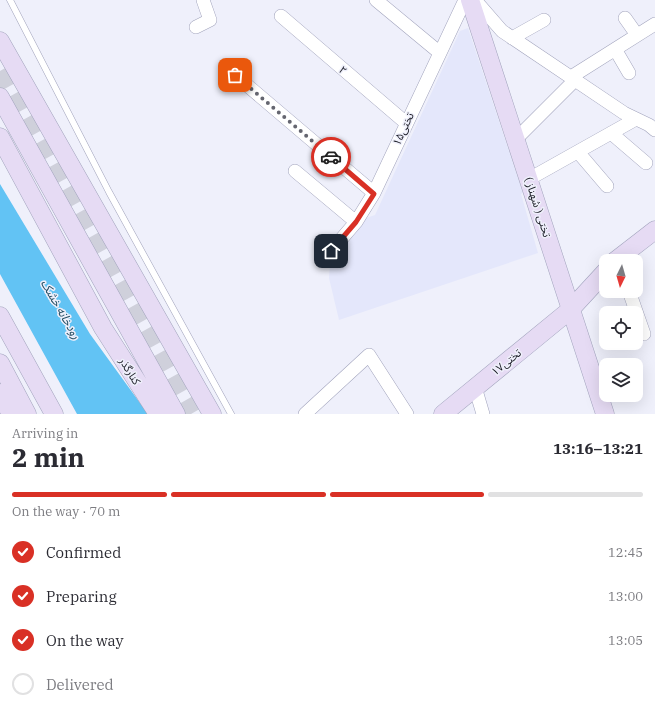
<!DOCTYPE html>
<meta charset="utf-8">
<style>
:root{--surface:#fff;--page:#f2f2f3;--text:#2b2b33;--muted:#7c7c81;--line:#e1e1e2;--accent:#d93025}
body{margin:0;font-family:"IBM Plex Serif","Noto Sans Arabic",serif;background:var(--page);color:var(--text);height:100vh;display:flex;flex-direction:column;font-size:15px;white-space:nowrap}
*{box-sizing:border-box;margin:0}
p{font-size:13px;color:var(--muted)}
.icon{flex:none;width:22px;height:22px;fill:none;stroke:currentColor;stroke-width:2;stroke-linecap:round;stroke-linejoin:round}
.map{position:relative;height:414px;overflow:hidden}
.side{display:flex;flex-direction:column;background:var(--surface);flex:1}
.side>*{flex:none}
.needle{width:26px;rotate:185deg}
.fabs{position:absolute;left:599px;top:254px;display:grid;gap:8px}
.fabs a{display:grid;place-items:center;width:44px;height:44px;border-radius:8px;background:var(--surface);box-shadow:0 4px 16px #0002;font-size:20px}
.pin{position:absolute;display:grid;place-items:center;width:34px;height:34px;color:#fff;margin:-17px;border-radius:8px;box-shadow:0 2px 6px #0006}
.courier{position:absolute;display:grid;place-items:center;width:40px;height:40px;margin:-20px;border:3px solid #d93025;border-radius:50%;background:#fff;color:#222;box-shadow:0 1px 5px #0007}
.overview em{font-style:normal;font-weight:700}
.overview div{display:flex;flex-direction:column-reverse}
.overview{display:flex;align-items:center;justify-content:space-between;height:68px;padding:0 12px}
h1{font-size:26px;font-weight:700;line-height:30px}
.bar{display:grid;grid-template-columns:repeat(4,1fr);gap:6px 4px;align-content:center;height:48px;padding:0 12px}
.bar i{height:5px;border-radius:3px;background:var(--line)}
.bar .active{background:var(--accent)}
.bar p{grid-column:span 4}
ol{padding:0 12px;list-style:none}
li{display:flex;align-items:center;gap:12px;height:44px}
li p{margin-inline-start:auto}
li .icon{padding:4px;border-radius:50%;background:var(--accent);color:#fff;stroke-width:4}
li:last-child{color:var(--muted)}
li i{width:22px;height:22px;border:2px solid var(--line);border-radius:50%}
.map>svg:first-child{display:block}
</style>
<div class="map">
<svg width="655" height="414" viewBox="0 0 655 414">
<rect width="100%" height="100%" fill="#eff0fb"/>
<path fill="#e4e7fb" d="M 468,28 L 523,193 L 521,194 L 538,253 L 339,320 L 329,278 L 330,265 L 366,218 L 375,215 L 460,31 Z"/>
<path fill="#62c3f4" d="M 0,184 L 90,334 L 148,414 L 77,414 L 0,274 Z"/>
<g fill="none" stroke-linecap="round" stroke-linejoin="round">
<path stroke="#cfd0db" stroke-width="18" stroke-dasharray="18 9" stroke-linecap="butt" d="M 0,71 L 191,414"/>
<g stroke="#a1a3bc" stroke-width="7">
<path id="lane" d="M 10,0 L 109,192 L 231,414"/>
</g>
<g stroke="#a1a3bc" stroke-width="14">
<path id="street" d="M 376,0 L 440,53
M 475,0 L 502,31 L 624,113 L 649,125 L 655,130
M 281,16 L 406,123
M 625,18 L 637,35
M 196,27 L 210,20 L 203,0
M 512,38 L 544,20
M 615,49 L 629,73
M 235,75 L 374,193
M 571,77 L 655,24
M 611,133 L 646,163
M 516,139 L 575,80
M 578,152 L 607,186
M 295,171 L 356,222
M 529,179 L 636,119
M 331,251 L 356,222 L 374,193 L 465,0
M 629,291 L 644,334
M 475,387 L 483,414
M 305,414 L 369,355 L 407,414"/>
</g>
<g stroke="#a1a3bc" stroke-width="19">
<path id="secondary" d="M 470,0 L 605,414
M 0,41 L 212,414
M 0,97 L 176,414
M 0,137 L 103,328 L 158,414
M 615,261 L 655,230
M 0,316 L 54,414
M 0,363 L 27,414
M 0,393 L 11,414
M 443,414 L 570,310 L 606,271"/>
</g>
<use href="#lane" stroke="#fff" stroke-width="6"/>
<use href="#street" stroke="#fff" stroke-width="13"/>
<use href="#secondary" stroke="#e6dbf4" stroke-width="18"/>
</g>
<g fill="none" stroke-linecap="round" stroke-linejoin="round">
<path stroke="#656670" stroke-width="4" stroke-dasharray="0 7.2" d="M 235,75 L 331,157"/>
<path stroke="#d93025" stroke-width="5" d="M 331,157 L 374,194 L 356,222 L 331,251"/>
</g>
<g text-anchor="middle" dominant-baseline="central" stroke-width="3" stroke-linejoin="round" paint-order="stroke">
<g font-size="11" fill="#1a1b25" stroke="#eff0fb">
<text transform="translate(343 70) rotate(41)">۲</text>
<text transform="translate(403 129) rotate(-65)">تختی۱۵</text>
<text transform="translate(538 207) rotate(72)">تختی ( شهناز )</text>
<text transform="translate(506 362) rotate(-39)">تختی۱۷</text>
<text transform="translate(130 371) rotate(58)">کنارگذر</text>
</g>
<g font-size="12" font-style="italic" fill="#275065" stroke="#eff0fb">
<text transform="translate(61 309) rotate(60)">رودخانه خشک</text>
</g>
</g>
</svg>
<div class="fabs">
<a><svg class="needle" viewBox="-14 -14 28 28"><path d="M0-13l5 13h-10z" fill="#e53935"/><path d="M0 13l5-13h-10z" fill="#7c7c81"/></svg></a>
<a><svg class="icon" aria-label="locate" viewBox="0 0 24 24"><circle cx="12" cy="12" r="6"/><path d="M12 2v4M12 18v4M2 12h4M18 12h4"/></svg></a>
<a><svg class="icon" aria-label="layers" viewBox="0 0 24 24"><path d="M12 4l9 5-9 5-9-5zM3 14l9 5 9-5"/></svg></a>
</div>
<div class="pin" style="left:235px;top:75px;background:#ea580c"><svg class="icon" aria-label="bag" viewBox="0 0 24 24"><path d="M5 8h14l-1 12H6zM9 8a3 3 0 0 1 6 0"/></svg></div>
<div class="pin" style="left:331px;top:251px;background:#1f2937"><svg class="icon" aria-label="home" viewBox="0 0 24 24"><path d="M3 11l9-7 9 7M6 9v11h12V9"/></svg></div>
<div class="courier" style="left:331px;top:157px"><svg class="icon" aria-label="car" viewBox="0 0 24 24"><path d="M5 17H2v-5l4-1 3-4h7l3 4 3 1v5h-3M9 17h6M6 11h13"/><circle cx="7" cy="17" r="2"/><circle cx="17" cy="17" r="2"/></svg></div>
</div>
<section class="side">
<div class="overview"><div><h1>2 min</h1><p>Arriving in</p></div><em>13:16–13:21</em></div>
<div class="bar"><i class="active"></i><i class="active"></i><i class="active"></i><i></i><p>On the way · 70 m</p></div>
<ol>
<li><svg class="icon" aria-label="check" viewBox="0 0 24 24"><path d="M5 12l5 5 9-10"/></svg>Confirmed<p>12:45</p></li>
<li><svg class="icon" aria-label="check" viewBox="0 0 24 24"><path d="M5 12l5 5 9-10"/></svg>Preparing<p>13:00</p></li>
<li><svg class="icon" aria-label="check" viewBox="0 0 24 24"><path d="M5 12l5 5 9-10"/></svg>On the way<p>13:05</p></li>
<li><i></i>Delivered</li>
</ol>
</section>
